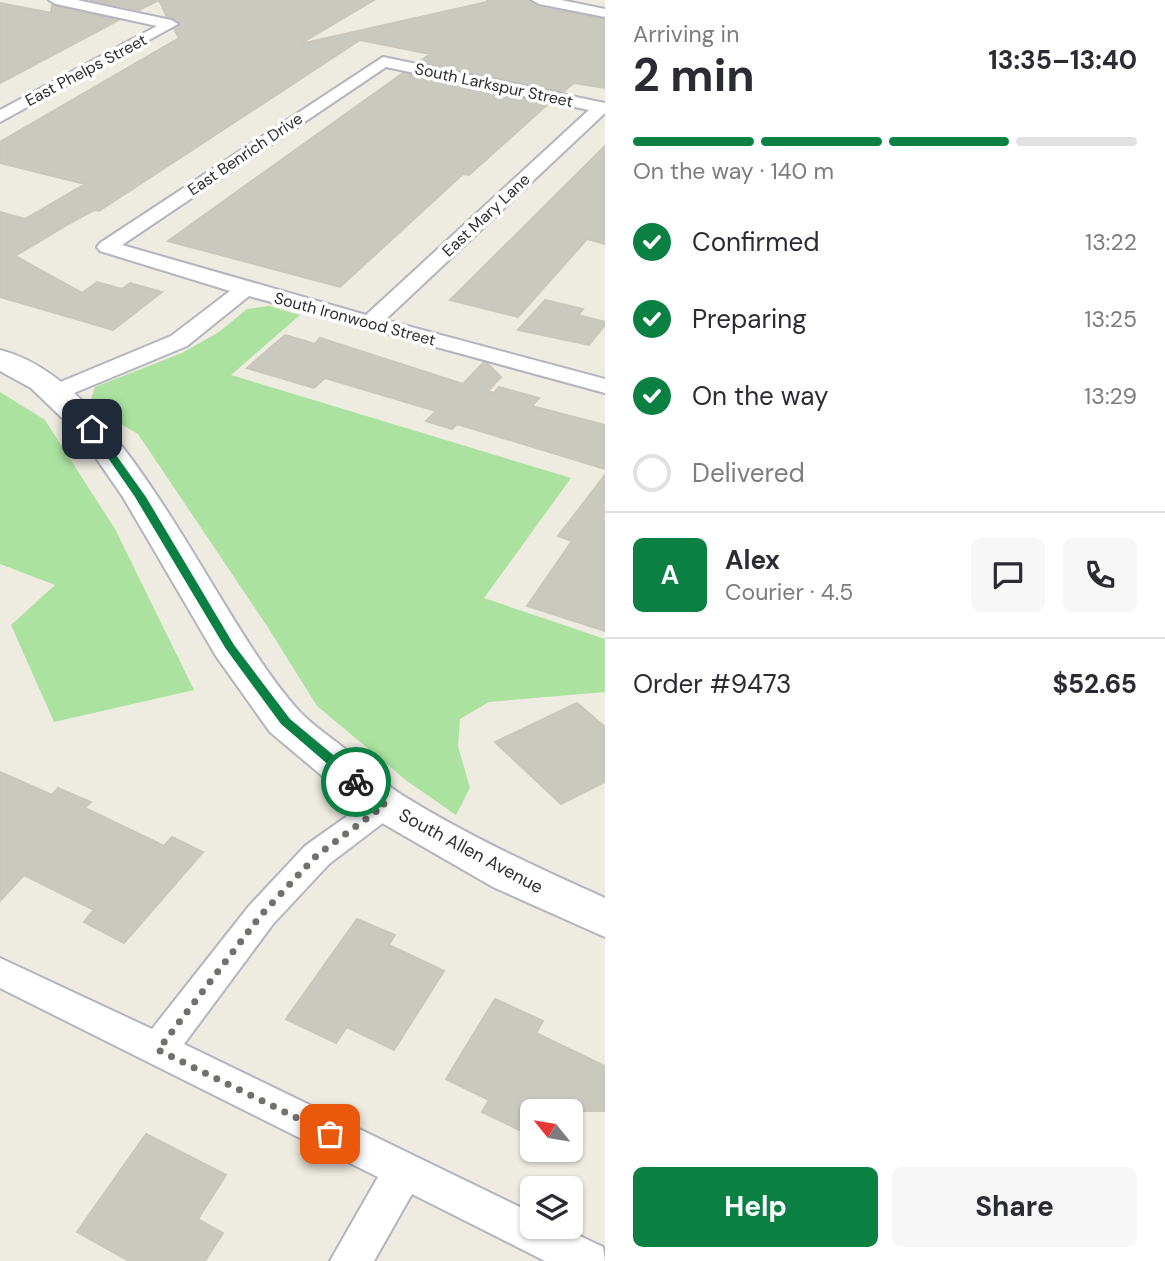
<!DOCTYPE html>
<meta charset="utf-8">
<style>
:root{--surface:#fff;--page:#f7f7f7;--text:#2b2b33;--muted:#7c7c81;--line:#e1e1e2;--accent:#0b8043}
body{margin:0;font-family:"DM Sans",sans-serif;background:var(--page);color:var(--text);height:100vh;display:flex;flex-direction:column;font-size:26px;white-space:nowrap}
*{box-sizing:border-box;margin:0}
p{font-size:23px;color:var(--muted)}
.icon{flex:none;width:38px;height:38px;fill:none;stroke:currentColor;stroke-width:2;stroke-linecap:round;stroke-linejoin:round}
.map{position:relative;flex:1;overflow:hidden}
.panel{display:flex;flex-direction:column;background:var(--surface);width:560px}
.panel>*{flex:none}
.needle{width:46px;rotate:300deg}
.controls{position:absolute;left:520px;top:1099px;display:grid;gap:14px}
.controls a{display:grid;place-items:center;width:63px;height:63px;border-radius:10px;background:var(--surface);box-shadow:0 2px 5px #0004;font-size:35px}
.pin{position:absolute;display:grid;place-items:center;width:60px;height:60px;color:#fff;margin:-30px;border-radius:14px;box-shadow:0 4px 10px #0006}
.courier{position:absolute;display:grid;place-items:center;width:70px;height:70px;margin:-35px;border:5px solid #0b8043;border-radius:50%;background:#fff;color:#222;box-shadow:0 2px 9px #0007}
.summary em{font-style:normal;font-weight:700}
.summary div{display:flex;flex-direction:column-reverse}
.summary{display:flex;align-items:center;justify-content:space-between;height:119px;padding:0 28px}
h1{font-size:46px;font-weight:700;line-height:52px}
.bar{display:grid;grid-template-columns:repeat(4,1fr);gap:10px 7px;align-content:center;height:84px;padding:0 28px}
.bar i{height:9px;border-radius:5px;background:var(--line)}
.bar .on{background:var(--accent)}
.bar p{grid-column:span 4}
.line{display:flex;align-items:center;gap:18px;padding:0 28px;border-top:2px solid var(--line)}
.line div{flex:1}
.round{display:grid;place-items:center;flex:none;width:74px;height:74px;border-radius:10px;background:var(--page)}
ol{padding:0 28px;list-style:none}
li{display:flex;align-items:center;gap:21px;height:77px}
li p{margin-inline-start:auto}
li .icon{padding:7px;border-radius:50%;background:var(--accent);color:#fff;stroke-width:4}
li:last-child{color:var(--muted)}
li i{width:38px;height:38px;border:4px solid var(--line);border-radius:50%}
.cta{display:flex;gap:14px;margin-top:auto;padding:14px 28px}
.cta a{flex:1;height:80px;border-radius:10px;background:var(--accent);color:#fff;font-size:28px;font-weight:700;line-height:80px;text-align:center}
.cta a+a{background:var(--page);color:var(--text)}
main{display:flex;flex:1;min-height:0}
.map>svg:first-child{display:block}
</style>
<main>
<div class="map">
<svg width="605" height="1261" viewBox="0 0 605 1261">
<rect width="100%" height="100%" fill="#eeebe1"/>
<path fill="#abe2a0" d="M 269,306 L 300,315 L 231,375 L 571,478 L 484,598 L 605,639 L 605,692 L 489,702 L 460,719 L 458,746 L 470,788 L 456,815 L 407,781 L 317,706 L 267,626 L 138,434 L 119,423 L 91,399 L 95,387 L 182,353 L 219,332 L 247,309 Z
M 0,392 L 45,420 L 115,529 L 194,690 L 54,722 L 11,625 L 55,585 L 0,564 Z"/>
<path fill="#cac9bf" stroke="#cac7ba" stroke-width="2" d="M 90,0 L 374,0 L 300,44 L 487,2 L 487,0 L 530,0 L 538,7 L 605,19 L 605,88 L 574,83 L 563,92 L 419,62 L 430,54 L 360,40 L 99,211 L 94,210 L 72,222 L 15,256 L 82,293 L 97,282 L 122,289 L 130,283 L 162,292 L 113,330 L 0,297 L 0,212 L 25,219 L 85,184 L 0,163 L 0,142 L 179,38 L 174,29 L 180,23 L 167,17 L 159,0 L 139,10 Z
M 0,3 L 51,13 L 52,5 L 119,20 L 0,83 Z
M 403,73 L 548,104 L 469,175 L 463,174 L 340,287 L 168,241 Z
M 605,146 L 605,244 L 587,239 L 518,317 L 450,300 Z
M 545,300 L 583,309 L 578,315 L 605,322 L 605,325 L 589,345 L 518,330 Z
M 285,335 L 315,344 L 320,338 L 463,384 L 483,363 L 487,363 L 501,377 L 488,391 L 494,393 L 499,387 L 539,398 L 532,406 L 605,425 L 605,469 L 457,424 L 452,429 L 426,421 L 436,411 L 325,378 L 314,388 L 247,368 Z
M 605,475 L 605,631 L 527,606 L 572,541 L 558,536 Z
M 577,703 L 605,727 L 605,782 L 561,804 L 495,742 Z
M 0,772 L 52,795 L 58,788 L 91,802 L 85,808 L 164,846 L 172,837 L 203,852 L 124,943 L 84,922 L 94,910 L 24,875 L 0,901 Z
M 357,919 L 395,935 L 389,945 L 444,971 L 394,1050 L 347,1027 L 336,1043 L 286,1019 Z
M 495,999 L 543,1021 L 536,1033 L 605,1066 L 605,1111 L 532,1111 L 532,1136 L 482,1112 L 489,1100 L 446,1079 Z
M 146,1134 L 226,1175 L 198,1219 L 223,1233 L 205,1261 L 129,1261 L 77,1232 Z"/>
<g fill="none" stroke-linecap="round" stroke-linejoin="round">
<g stroke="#b4b4c0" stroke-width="4">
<path id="street" d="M 49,0 L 77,0 L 171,20 L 178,24 L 0,122 L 0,110 L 157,26 L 56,4 Z
M 532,0 L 561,0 L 605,9 L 605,17 L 539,4 Z
M 383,57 L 605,103 L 605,113 L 385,320 L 605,379 L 605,393 L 249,296 L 187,346 L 62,398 L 46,398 L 43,393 L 46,388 L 171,336 L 230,291 L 100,251 L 97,247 L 100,243 ZM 386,67 L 589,110 L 366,315 L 122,245 Z
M 385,793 L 396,797 L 401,805 L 396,813 L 329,864 L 273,924 L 184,1044 L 532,1213 L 532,1227 L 561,1227 L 603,1247 L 605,1261 L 545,1261 L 412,1194 L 374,1261 L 330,1261 L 378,1177 L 0,988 L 0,958 L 152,1029 L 249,906 L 305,846 L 374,797 Z"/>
</g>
<g stroke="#b4b4c0" stroke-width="4">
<path id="secondary" d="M 0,350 C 126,381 213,617 299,711 C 312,725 329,736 344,748 C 363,763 381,782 402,795 C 466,835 536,867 605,898 L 605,937 L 493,887 L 370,816 L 270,732 L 216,656 L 123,497 L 81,436 L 31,388 L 0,371 Z"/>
</g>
<use href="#street" fill="#fff" fill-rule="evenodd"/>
<use href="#secondary" fill="#fff" fill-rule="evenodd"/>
</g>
<path fill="#0b8043" d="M 92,426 L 96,427 L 146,497 L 234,645 L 290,719 L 361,778 L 361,785 L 352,785 L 281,724 L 226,649 L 135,497 L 88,429 Z"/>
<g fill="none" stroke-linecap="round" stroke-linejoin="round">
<path stroke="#71706d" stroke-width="7" stroke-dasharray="0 12.6" d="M 330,1134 L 158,1050 L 261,915 L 317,855 L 385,805 L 356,782"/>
</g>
<g text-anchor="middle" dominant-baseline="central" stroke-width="7" stroke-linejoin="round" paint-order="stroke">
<g font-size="16" fill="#2e2e2e" stroke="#fff">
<text transform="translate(86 70) rotate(-28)">East Phelps Street</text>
<text transform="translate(494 85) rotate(12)">South Larkspur Street</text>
<text transform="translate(245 154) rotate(-34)">East Benrich Drive</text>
<text transform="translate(486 215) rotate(-43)">East Mary Lane</text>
<text transform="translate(355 319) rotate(15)">South Ironwood Street</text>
</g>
<g font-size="18" fill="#2e2e2e" stroke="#fff">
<text transform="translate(471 851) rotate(28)">South Allen Avenue</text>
</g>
</g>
</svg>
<div class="controls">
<a><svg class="needle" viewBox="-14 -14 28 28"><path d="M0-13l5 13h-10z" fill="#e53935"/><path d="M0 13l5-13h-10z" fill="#7c7c81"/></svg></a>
<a><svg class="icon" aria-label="layers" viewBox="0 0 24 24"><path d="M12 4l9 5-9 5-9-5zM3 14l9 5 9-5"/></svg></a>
</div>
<div class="pin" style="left:330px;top:1134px;background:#ea580c"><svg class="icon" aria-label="bag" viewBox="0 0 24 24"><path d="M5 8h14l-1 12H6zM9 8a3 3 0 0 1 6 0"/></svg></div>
<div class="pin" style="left:92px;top:429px;background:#1f2937"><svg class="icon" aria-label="home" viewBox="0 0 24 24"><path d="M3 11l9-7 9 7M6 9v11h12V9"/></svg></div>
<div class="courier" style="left:356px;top:782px"><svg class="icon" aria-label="bike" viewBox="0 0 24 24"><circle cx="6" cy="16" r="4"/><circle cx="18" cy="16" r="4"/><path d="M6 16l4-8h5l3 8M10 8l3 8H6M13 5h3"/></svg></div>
</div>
<section class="panel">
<div class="summary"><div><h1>2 min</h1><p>Arriving in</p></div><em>13:35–13:40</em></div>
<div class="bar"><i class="on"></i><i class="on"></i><i class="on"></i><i></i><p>On the way · 140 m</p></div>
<ol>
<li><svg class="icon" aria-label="check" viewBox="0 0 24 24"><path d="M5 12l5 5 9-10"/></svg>Confirmed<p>13:22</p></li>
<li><svg class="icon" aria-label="check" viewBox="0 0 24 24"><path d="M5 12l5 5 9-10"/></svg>Preparing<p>13:25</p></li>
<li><svg class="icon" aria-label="check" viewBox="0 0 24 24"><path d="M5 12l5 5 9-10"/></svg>On the way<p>13:29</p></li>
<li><i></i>Delivered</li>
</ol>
<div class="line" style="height:126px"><b class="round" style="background:var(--accent);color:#fff">A</b><div><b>Alex</b><p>Courier · 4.5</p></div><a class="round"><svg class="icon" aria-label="chat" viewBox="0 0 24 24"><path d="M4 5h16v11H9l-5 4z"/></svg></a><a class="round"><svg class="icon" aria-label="phone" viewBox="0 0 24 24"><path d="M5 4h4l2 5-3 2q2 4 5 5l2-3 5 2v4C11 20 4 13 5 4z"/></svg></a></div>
<div class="line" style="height:91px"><div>Order #9473</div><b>$52.65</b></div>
<div class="cta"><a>Help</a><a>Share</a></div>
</section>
</main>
